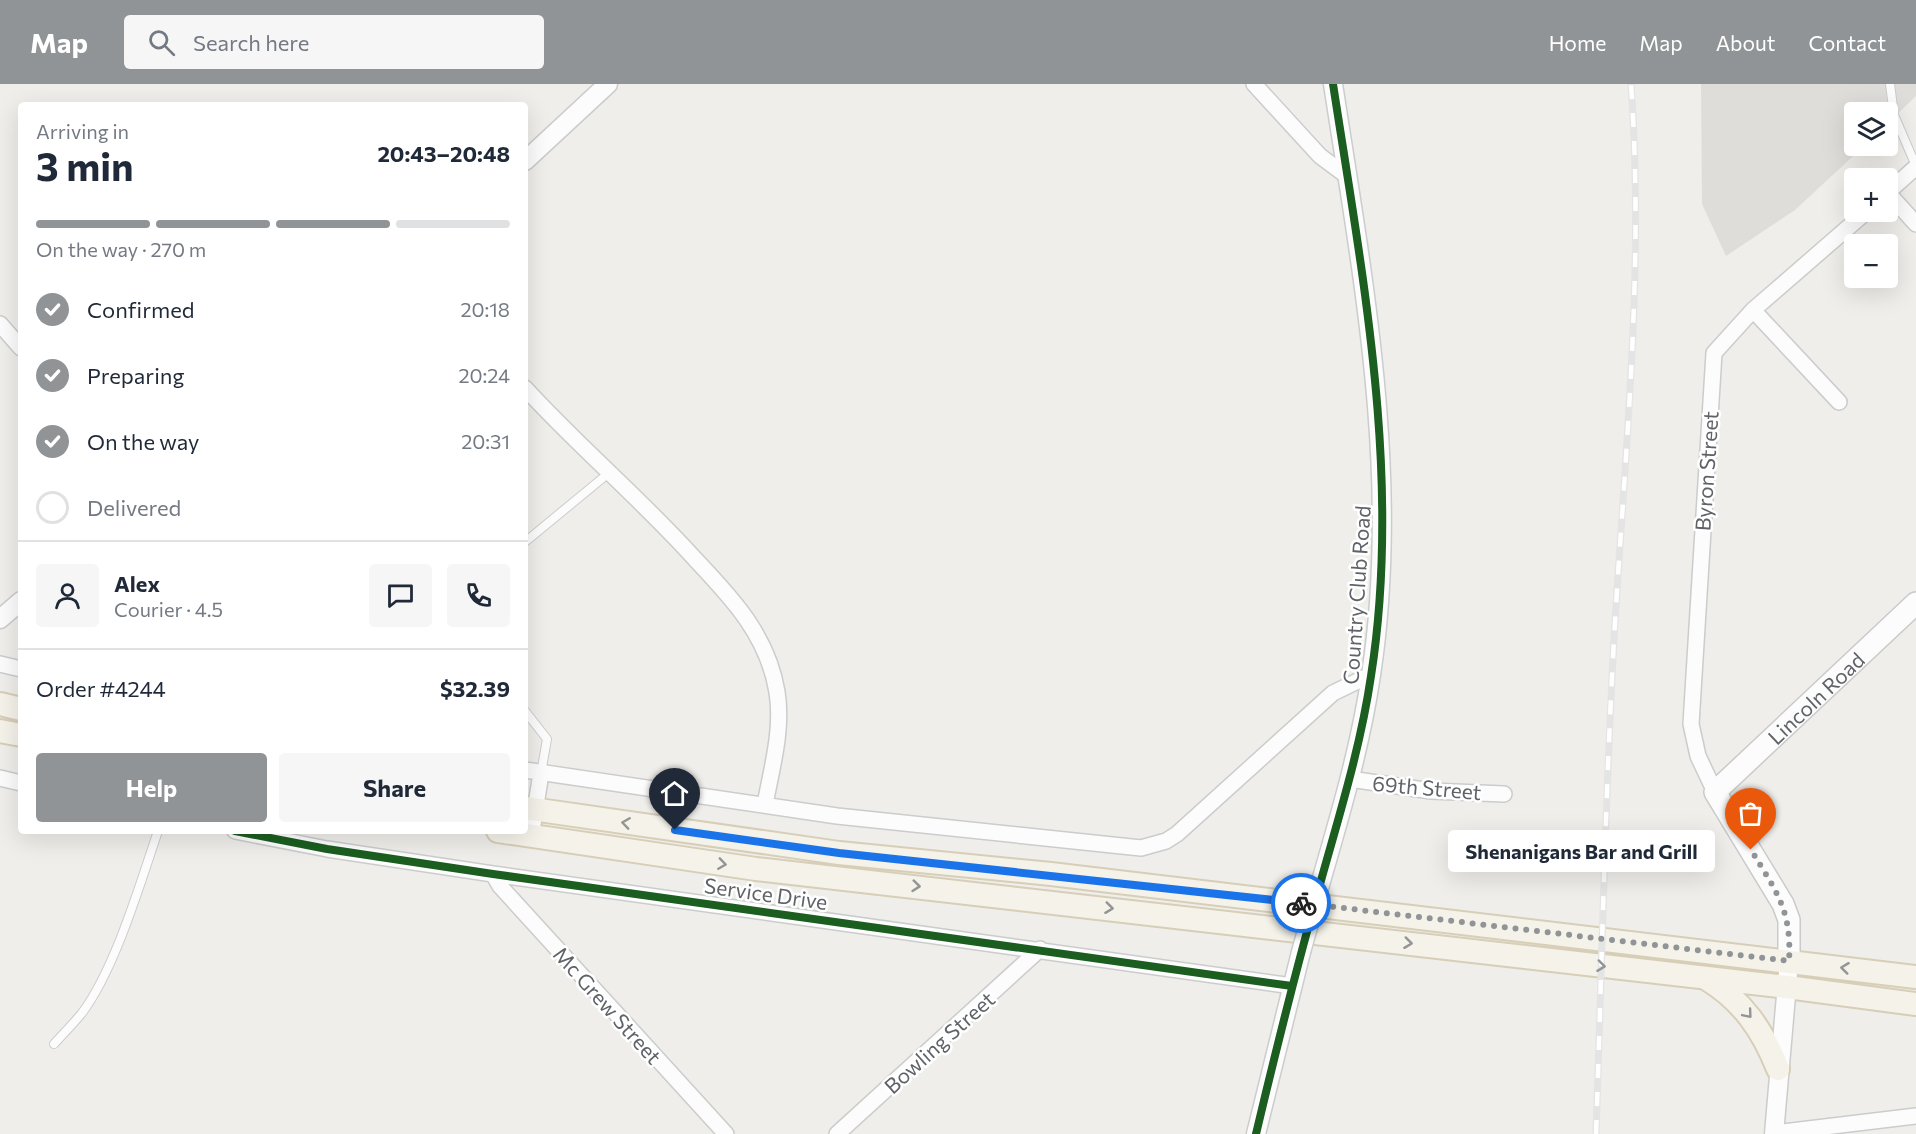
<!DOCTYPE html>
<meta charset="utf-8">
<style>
:root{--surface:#fff;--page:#f6f6f7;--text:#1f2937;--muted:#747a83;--line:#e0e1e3;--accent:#919496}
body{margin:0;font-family:Commissioner,sans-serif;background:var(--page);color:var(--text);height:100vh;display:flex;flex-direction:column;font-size:22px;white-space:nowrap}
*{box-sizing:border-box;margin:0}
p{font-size:20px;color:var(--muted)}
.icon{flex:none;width:33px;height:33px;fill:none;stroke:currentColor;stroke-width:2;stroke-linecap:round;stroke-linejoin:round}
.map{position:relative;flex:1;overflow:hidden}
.side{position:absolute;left:18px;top:18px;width:510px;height:732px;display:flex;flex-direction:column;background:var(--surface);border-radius:6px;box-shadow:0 6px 24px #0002}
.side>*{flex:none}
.controls{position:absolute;left:1844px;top:18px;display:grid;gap:12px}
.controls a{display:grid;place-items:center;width:54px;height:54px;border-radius:6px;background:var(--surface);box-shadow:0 6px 24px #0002;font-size:30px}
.pin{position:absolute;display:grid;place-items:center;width:51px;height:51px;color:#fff;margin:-62px -26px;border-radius:50% 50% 50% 0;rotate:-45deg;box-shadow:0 0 6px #0007}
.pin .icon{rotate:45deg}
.courier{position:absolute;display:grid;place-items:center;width:60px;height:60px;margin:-30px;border:4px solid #1a73e8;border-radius:50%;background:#fff;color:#222;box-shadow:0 2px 8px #0007}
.bubble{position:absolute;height:42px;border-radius:6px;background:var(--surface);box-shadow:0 6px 24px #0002;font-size:20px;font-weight:700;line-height:42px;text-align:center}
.summary em{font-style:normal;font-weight:700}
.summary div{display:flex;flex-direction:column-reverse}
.summary{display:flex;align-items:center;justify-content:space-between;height:102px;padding:0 18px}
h1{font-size:39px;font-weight:700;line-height:45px}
.bar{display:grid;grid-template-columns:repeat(4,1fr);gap:9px 6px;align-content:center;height:72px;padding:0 18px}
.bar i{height:8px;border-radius:4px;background:var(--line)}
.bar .selected{background:var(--accent)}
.bar p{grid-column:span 4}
.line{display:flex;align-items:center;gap:15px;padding:0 18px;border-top:2px solid var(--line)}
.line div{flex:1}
.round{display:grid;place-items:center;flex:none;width:63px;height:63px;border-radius:6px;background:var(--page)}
ol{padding:0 18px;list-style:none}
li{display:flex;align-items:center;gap:18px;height:66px}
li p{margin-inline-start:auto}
li .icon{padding:6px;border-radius:50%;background:var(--accent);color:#fff;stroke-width:4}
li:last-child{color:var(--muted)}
li i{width:33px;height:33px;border:3px solid var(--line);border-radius:50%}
.button{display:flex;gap:12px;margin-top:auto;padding:12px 18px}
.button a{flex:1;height:69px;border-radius:6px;background:var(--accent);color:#fff;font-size:24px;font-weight:700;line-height:69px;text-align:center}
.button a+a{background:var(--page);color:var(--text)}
header{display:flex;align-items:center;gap:36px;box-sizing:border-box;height:84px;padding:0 30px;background:var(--accent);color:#fff}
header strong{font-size:28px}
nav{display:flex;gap:33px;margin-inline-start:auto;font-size:21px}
.search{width:420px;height:54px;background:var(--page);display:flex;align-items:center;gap:15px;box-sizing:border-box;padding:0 21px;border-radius:6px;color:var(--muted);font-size:22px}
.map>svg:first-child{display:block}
</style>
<header>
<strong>Map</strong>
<div class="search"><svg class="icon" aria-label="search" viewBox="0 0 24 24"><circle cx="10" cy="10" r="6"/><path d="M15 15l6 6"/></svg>Search here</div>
<nav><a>Home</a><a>Map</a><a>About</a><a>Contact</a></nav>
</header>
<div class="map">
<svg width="1916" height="1050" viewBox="0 0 1916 1050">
<rect width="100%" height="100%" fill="#efeeea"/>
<path fill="#dfddda" d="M 1701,0 L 1916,0 L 1916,12 L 1887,40 L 1887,28 L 1854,28 L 1854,62 L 1864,62 L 1795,126 L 1726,172 L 1702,120 Z"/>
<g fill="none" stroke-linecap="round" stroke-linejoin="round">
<g stroke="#cbcccc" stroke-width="10">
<path id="service" d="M 1890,0 L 1894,31 L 1916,82
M 525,458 L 610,388
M 525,627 L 547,655 L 541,689
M 54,960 C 63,950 73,940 82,929 C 115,885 140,800 158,747"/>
</g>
<g stroke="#cbcccc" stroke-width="18">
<path id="minor" d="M 1254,0 L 1320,72 L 1347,92
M 1887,109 L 1916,83
M 1888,109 L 1916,140
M 1753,226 L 1839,318
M 0,240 L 21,264
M 525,304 C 579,363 641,415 695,475 C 732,514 768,552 777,608 C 783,645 772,683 765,720
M 0,580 L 21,585
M 525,686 L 837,732 L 1141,764 L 1166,757 L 1177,750 L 1333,609 L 1372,590
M 0,694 L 21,699
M 1350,695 L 1431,707 L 1504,710
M 1715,708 L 1698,672 L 1691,640 L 1714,269 L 1753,226 L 1866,128
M 235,747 L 327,765 L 493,790 L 1292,902
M 531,753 L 541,689
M 493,790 L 500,802 L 726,1050
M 1774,1049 L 1916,1032
M 837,1050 L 1040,865"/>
</g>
<g stroke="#cbcccc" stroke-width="21">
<path id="tertiary" d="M 525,77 L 608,0
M 0,535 L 21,517
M 1317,811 C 1338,738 1360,666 1371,591 C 1401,393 1363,195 1333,0
M 1256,1050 L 1301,868
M 1774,1050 L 1789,877"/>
</g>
<g stroke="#cacacb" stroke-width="24">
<g id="secondary">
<path id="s1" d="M 1789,877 L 1789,836 L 1783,820 L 1715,708 L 1916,519"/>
</g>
</g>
<g stroke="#d7ceb8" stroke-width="26">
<path id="primary" d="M 0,620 L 21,625
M 0,647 L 21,651
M 525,724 L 839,769 L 1051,790 L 1916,893
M 498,747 L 756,785 L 1787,903 L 1916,920
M 1707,895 C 1743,917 1763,947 1778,985"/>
</g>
<use href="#service" stroke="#fdfcfc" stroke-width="8"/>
<use href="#minor" stroke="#fdfcfc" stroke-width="15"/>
<use href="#tertiary" stroke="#fdfcfc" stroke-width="18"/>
<use href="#secondary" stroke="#fdfcfc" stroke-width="21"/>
<use href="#primary" stroke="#f4f2e9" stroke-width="22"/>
<g stroke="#e4e4e4" stroke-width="7">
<path id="rail" d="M 1596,1050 C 1602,879 1605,709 1615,538 C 1626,359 1644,179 1631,0"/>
</g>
<use href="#rail" stroke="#fff" stroke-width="4.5" stroke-dasharray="14" stroke-linecap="butt"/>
<g stroke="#cbcccc" stroke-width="21" stroke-linecap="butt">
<path id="tertiary-bridge" d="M 1301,868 L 1317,811"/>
</g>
<use href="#tertiary-bridge" stroke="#fdfcfc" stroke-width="18"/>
<g stroke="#fff" stroke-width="11">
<path id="cycleway" d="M 235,747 L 327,765 L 493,790 L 1292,902
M 1256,1050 C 1275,970 1295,890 1317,811 C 1337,738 1360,667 1371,592 C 1402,395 1363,195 1333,0"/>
</g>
<use href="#cycleway" stroke="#1b5e20" stroke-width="8"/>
</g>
<defs><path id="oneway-chevron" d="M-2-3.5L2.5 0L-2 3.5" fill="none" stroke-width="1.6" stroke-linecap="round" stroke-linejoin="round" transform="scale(1.5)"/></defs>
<g stroke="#939595">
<use href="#oneway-chevron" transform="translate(626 739) rotate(-172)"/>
<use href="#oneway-chevron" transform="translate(722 780) rotate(8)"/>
<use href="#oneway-chevron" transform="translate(916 802) rotate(6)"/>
<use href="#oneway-chevron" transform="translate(1109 824) rotate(7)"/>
<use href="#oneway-chevron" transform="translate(1408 859) rotate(7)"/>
<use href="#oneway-chevron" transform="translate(1601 882) rotate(7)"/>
<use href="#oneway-chevron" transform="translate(1845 884) rotate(-173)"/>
<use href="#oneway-chevron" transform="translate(1748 930) rotate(50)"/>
</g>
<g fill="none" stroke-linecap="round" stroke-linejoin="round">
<path stroke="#919496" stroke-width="6" stroke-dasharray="0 10.8" d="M 1301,819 L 1789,877 C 1792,826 1776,807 1751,766"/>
<path stroke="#1a73e8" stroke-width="8" d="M 675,746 L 839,769 L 1301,819"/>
</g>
<g text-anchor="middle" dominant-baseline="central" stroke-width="5" stroke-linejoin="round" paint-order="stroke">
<g font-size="21" fill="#5f6368" stroke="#fff">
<text transform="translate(1706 387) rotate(-86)">Byron Street</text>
<text transform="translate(1356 511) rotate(-86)">Country Club Road</text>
<text stroke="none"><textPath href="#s1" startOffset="327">Lincoln Road</textPath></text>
<text transform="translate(1427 703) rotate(5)">69th Street</text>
<text transform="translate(766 809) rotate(8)">Service Drive</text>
<text transform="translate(608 921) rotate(48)">Mc Grew Street</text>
<text transform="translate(939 958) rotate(-42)">Bowling Street</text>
</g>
</g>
</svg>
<div class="controls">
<a><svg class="icon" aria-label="layers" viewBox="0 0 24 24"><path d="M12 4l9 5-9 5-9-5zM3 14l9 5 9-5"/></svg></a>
<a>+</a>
<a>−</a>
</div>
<div class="pin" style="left:1751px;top:766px;background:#ea580c"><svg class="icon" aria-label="bag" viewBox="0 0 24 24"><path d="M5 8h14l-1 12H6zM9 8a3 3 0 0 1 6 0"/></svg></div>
<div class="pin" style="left:675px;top:746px;background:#1f2937"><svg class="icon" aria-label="home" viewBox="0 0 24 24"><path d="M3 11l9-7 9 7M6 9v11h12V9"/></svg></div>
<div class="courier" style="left:1301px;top:819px"><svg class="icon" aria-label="bike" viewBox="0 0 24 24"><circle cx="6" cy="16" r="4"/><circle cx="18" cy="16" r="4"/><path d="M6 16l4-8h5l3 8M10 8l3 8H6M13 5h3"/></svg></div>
<div class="bubble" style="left:1448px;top:746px;width:267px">Shenanigans Bar and Grill</div>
<section class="side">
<div class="summary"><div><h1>3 min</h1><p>Arriving in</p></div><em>20:43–20:48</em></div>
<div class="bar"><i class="selected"></i><i class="selected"></i><i class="selected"></i><i></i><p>On the way · 270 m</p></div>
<ol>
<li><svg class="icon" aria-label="check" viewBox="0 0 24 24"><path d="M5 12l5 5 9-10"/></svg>Confirmed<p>20:18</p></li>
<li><svg class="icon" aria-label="check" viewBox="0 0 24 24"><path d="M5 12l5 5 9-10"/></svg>Preparing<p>20:24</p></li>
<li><svg class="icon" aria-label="check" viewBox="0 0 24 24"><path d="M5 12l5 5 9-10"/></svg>On the way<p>20:31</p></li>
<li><i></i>Delivered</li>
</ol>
<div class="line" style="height:108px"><a class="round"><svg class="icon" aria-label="person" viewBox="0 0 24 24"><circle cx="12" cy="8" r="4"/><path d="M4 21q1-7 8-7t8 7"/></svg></a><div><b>Alex</b><p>Courier · 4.5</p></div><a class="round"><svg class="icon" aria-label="chat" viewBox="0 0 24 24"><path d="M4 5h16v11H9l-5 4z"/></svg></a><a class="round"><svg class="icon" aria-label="phone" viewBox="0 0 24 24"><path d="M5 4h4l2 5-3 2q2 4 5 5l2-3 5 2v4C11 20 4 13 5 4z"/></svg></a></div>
<div class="line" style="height:78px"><div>Order #4244</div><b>$32.39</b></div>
<div class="button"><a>Help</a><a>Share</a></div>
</section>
</div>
